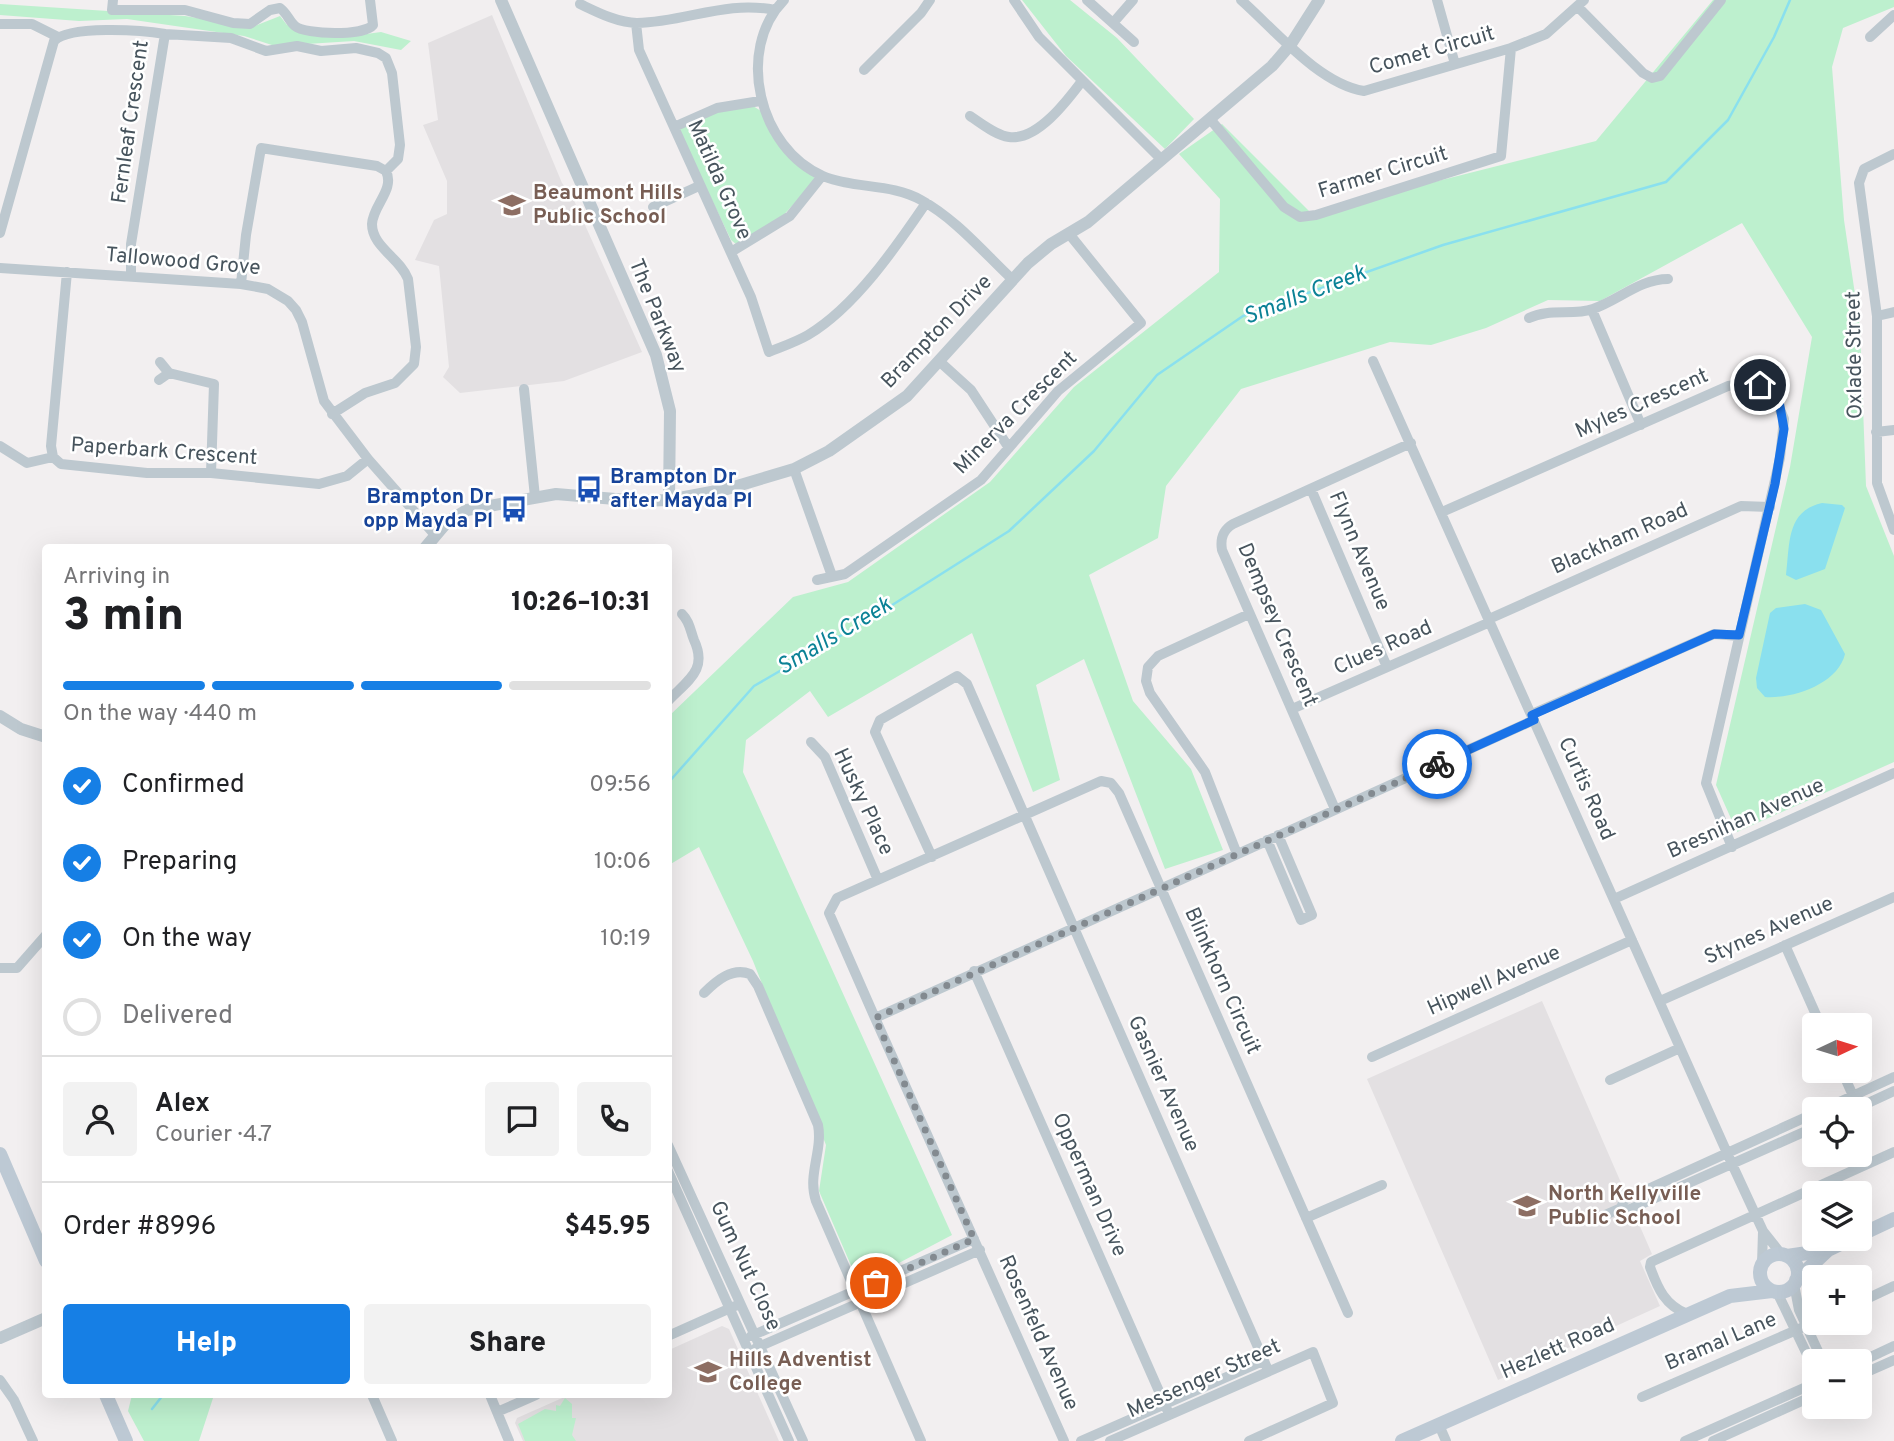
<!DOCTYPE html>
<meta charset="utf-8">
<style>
:root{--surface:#fff;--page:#f2f2f2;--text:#202124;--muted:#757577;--line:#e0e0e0;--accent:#167fe5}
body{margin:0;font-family:Overpass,sans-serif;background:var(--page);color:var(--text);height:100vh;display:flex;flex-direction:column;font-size:26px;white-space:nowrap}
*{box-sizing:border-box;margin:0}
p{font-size:23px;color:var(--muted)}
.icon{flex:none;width:38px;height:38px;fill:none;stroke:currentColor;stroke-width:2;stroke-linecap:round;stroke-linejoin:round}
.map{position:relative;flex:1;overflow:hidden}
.details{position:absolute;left:42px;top:544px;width:630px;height:854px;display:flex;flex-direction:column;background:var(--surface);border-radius:7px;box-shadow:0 7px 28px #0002}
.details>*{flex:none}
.needle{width:46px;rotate:86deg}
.buttons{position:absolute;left:1802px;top:1013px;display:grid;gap:14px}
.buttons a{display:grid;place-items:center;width:70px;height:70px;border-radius:7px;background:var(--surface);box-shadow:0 7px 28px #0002;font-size:35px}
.pin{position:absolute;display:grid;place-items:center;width:60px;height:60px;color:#fff;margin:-30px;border:4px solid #fff;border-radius:50%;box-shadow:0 2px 7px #0007}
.courier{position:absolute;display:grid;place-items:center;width:70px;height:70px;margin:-35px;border:5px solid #1a73e8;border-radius:50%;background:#fff;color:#222;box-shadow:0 2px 9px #0007}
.summary em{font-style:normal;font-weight:800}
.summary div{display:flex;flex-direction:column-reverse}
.summary{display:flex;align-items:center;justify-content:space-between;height:119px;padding:0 21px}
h1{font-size:46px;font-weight:800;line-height:52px}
.bar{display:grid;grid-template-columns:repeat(4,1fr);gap:10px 7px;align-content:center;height:84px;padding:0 21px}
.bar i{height:9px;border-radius:5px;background:var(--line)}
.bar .selected{background:var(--accent)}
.bar p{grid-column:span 4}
.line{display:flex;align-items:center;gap:18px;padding:0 21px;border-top:2px solid var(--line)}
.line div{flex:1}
.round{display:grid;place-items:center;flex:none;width:74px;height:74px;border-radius:7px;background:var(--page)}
ol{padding:0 21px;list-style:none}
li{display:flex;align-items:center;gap:21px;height:77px}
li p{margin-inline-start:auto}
li .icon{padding:7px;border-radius:50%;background:var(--accent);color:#fff;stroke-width:4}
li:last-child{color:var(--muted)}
li i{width:38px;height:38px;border:4px solid var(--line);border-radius:50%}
.action{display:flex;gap:14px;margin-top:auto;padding:14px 21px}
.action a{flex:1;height:80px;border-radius:7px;background:var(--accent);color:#fff;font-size:28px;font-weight:800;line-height:80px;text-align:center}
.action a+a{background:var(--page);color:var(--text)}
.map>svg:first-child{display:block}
</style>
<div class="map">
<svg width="1894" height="1441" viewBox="0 0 1894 1441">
<rect width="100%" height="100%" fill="#f2eff0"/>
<path fill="#e3e0e2" d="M 492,15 L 562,183 L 572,196 L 642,352 L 564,381 L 460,393 L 443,377 L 449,367 L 439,266 L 415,260 L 434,220 L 447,214 L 447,181 L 423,125 L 438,120 L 428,43 Z
M 1542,1001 L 1652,1254 L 1640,1261 L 1660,1306 L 1498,1380 L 1367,1079 Z
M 722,1326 L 729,1329 L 779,1441 L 523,1441 L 515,1423 L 517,1418 L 569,1395 L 668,1395 L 669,1350 Z"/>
<path fill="#bdf0ce" d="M 1022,0 L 1070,0 L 1117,38 L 1194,119 L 1165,149 L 1066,56 Z
M 1713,0 L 1894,0 L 1894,7 L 1843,28 L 1832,67 L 1844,220 L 1860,328 L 1866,486 L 1894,556 L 1894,762 L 1737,832 L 1716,785 L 1790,467 L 1812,337 L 1742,223 L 1600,301 L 1548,300 L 1486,328 L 1431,345 L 1390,342 L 1241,389 L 1166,486 L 1158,538 L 1089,575 L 1133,701 L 1191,769 L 1223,850 L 1165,869 L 1084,659 L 1036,685 L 1060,780 L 1033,792 L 972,633 L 828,717 L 810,691 L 746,740 L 743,772 L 952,1235 L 859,1284 L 819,1191 L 826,1145 L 753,961 L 699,847 L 669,865 L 669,716 L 793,597 L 848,582 L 990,482 L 1074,387 L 1219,272 L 1220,199 L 1179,154 L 1222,124 L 1311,213 L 1596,141 Z
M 0,4 L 185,16 L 252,27 L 280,16 L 287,25 L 359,35 L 381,32 L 411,41 L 401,50 L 354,41 L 275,46 L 244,36 L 127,19 L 79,21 L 0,15 Z
M 753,106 L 761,111 L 786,155 L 814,176 L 815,181 L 779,220 L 736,244 L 731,240 L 679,131 L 681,126 L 720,111 Z
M 132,1395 L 214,1395 L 199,1441 L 144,1441 L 128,1411 Z
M 565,1398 L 572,1404 L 572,1418 L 576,1418 L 572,1435 L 576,1441 L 525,1441 L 518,1424 L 545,1409 L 556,1411 L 556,1405 L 560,1406 Z"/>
<path fill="#8ae0ee" d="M 1822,503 L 1842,505 L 1845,508 L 1825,569 L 1796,580 L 1786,575 C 1790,544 1786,511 1822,503 Z
M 1805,604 L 1821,610 L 1845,654 C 1838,684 1793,699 1765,697 L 1757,688 L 1756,678 L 1770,613 L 1776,608 Z"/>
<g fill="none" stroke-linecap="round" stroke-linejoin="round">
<path stroke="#8ae0ee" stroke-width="2.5" d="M 668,783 L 754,686 L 878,614 L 1009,531 L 1094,451 L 1157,375 L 1243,316 L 1443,245 L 1666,182 L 1728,120 L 1774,37 L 1790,0
M 152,1409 L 163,1395"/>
<path stroke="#bdc8cf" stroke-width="10" d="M 113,0 L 112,10 L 185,10 L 233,23 L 250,24 L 270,10 L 280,8 C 287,13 289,21 295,26 C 306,35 364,36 373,25 L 370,0
M 784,0 C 735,50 759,149 823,176 C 854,189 891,183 921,200 C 956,219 984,253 1013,280
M 1014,0 L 1039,37 L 1162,160
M 1087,0 L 1134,42
M 1241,0 C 1275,30 1319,84 1364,91 L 1511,48 L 1546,34 L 1584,0
M 1437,0 L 1455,64
M 580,4 C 597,12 618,23 637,23 C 687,22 725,0 775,10
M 1578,7 L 1643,73 L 1652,78 L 1660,76 L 1721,0
M 636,23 L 639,50 L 751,297 L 769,352 C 781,347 796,342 808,335 C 855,307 896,247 926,203
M 1113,23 L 1133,0
M 0,24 L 32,24 L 58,37
M 165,34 L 231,38 L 266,51 L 297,46 L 321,51 L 356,48 L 378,53 L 386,58 L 392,73 L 400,145 L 398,159 L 386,171
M 1870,37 L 1894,15
M 864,70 L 921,13 L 930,0
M 970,116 C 981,123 995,135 1009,137 C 1037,141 1067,101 1082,81
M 1210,119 L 1284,207 L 1300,217 L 1316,215 L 1501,156 L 1511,48
M 674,127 L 717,108 L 760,101
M 1894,154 L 1864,169 L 1859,183 L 1877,316 L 1877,483 L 1894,530
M 653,207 L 699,186
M 0,233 L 54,41 C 69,25 142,30 165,34 L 131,244 L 131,276
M 731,252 L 790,216 L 822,176
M 0,268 L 241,284 L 268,289 L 288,301 L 296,310 L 302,322 L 324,401 L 368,459 L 435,535
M 67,272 L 51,446 L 53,457 L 61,464 L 147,473 L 211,473 L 319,484 L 347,476 L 368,459
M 241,284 L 246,235 L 261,148 L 377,166 L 386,171 C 395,190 373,205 372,224 C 372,247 400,258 408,279 L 416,347 L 414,364 L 395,383 L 365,393 L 332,414
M 1592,310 L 1641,425
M 1877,316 L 1894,312
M 1529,318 C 1549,308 1573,316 1593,309 C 1619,300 1640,279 1668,279
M 939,361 L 971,390 L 1009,448
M 1373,361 L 1732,1164 L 1763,1231 L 1782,1255
M 169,373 L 214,384 L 211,473
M 159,380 L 169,373 L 160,362
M 524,389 L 535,497
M 1876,432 L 1894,430
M 0,446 L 27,463 L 53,457
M 794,469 L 832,576
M 1311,489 L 1387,667
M 1442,512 L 1728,386 L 1752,383 L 1774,395 L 1784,419 L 1780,458 L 1706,783 L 1732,847
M 817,580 L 845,574 L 981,480 L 1058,391 L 1141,323 L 1070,235
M 1489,619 L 1741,506 L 1770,507
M 668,701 C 688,680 708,670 694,640 C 690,630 690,622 682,614
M 1292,709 L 1490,622
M 1532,714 L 1714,634 L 1739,636
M 811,742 L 825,757 L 878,880
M 1335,809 L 1222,550 C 1220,538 1223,530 1233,524 L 1411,443
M 1267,840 L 1301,920 L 1312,915 L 1278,835
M 1237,854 L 1205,772 L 1150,693 L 1146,681 L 1148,667 L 1158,656 L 1249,614
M 932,857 L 875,732 L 880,720 L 957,676 L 967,684 L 1268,1370
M 1614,899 L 1894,773
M 1785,945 L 1821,1026
M 0,968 L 17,968 L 46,935
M 974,971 L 1169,1414
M 704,993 C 716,981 732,967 750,974 L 758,986 L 818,1125 C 823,1151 807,1175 816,1201 L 921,1441
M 1660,1001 L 1894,897
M 875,1018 L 829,913 L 837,898 L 1101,781 L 1111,783 L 1119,793 L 1348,1313
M 1372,1057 L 1632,940
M 1842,1071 L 1858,1107
M 1610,1080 L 1680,1048
M 1822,1110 L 1894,1077
M 1853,1110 L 1894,1091
M 1815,1113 L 1624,1200 L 1621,1208 L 1628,1210 L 1815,1127
M 668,1145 L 803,1441
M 668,1171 L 789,1441
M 1605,1215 L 1621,1208
M 1306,1218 L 1382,1185
M 1762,1264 L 1763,1232
M 1794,1284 L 1799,1310 L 1823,1362
M 1777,1292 L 1815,1371
M 1860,1302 L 1894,1286
M 1687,1314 C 1665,1305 1658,1289 1650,1267 L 1651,1262 L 1894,1152
M 668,1336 L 735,1306
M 751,1336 L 974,1239
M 756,1348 L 980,1250
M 1860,1362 L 1894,1346
M 1860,1375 L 1894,1360
M 0,1380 L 14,1400 L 33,1441
M 372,1395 L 392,1441
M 490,1395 L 509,1441
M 1642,1397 L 1815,1322
M 497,1412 L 536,1395
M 1439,1425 L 1446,1441
M 1064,1441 L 875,1018 L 1534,720
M 1081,1441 L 1263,1361
M 1110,1441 L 1313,1352 L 1333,1403 L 1249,1441
M 1685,1441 L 1815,1383
M 1713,1441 L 1815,1395"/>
<path stroke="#bdc8cf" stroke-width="12" d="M 501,0 L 656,355 L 670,411 L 669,500
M 425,548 L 447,522 L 467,510 L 556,494 L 639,501 L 669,500 L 727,489 L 794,469 L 829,451 L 907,396 L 1028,263 L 1051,244 L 1088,222 L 1272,66 L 1291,44 L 1319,0
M 0,716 L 21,729 L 46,737
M 0,1338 L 46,1318"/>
<path stroke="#bdc9d4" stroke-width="14" d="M 0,1154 L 46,1261
M 1860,1235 L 1894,1219
M1760 1273a19 19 0 1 1 38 0a19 19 0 1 1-38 0Z
M 1787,1256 L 1828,1250 L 1851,1239
M 1796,1280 L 1827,1251
M 106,1395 L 126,1441
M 1402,1441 L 1730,1296 L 1772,1291"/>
</g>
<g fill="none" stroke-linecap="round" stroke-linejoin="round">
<path stroke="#838a90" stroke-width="7" stroke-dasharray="0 12.6" d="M 876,1283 L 974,1239 L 875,1018 L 1437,764"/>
<path stroke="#1a73e8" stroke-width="9" d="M 1437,764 L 1534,720 L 1532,715 L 1714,634 L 1739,635 L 1775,484 L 1784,429 L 1779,401 L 1760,385"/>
</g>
<defs>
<g id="school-bare" transform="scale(2.1)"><path d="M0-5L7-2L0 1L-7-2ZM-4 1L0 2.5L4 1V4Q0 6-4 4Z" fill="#8d6e63" stroke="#fff" stroke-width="2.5" paint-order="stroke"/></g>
<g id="bus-bare" transform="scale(2.1)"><path d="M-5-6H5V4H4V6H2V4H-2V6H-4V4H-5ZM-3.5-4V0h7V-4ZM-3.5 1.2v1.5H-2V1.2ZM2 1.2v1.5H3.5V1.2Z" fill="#1a4fb4" stroke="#fff" stroke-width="2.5" paint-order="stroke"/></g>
</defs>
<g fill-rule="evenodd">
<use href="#school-bare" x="512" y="205"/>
<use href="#bus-bare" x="589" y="489"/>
<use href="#bus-bare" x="514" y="509"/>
<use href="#school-bare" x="1527" y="1206"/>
<use href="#school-bare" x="708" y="1372"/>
</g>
<g text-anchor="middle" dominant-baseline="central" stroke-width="5" stroke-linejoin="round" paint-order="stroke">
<g font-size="21" fill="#47545d" stroke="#fff">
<text transform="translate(1432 51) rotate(-16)">Comet Circuit</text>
<text transform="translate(131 122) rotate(-82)">Fernleaf Crescent</text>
<text transform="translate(1383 173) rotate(-17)">Farmer Circuit</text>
<text transform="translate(719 180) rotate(66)">Matilda Grove</text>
<text transform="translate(183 262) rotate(5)">Tallowood Grove</text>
<text transform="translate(657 316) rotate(68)">The Parkway</text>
<text transform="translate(937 332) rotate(-46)">Brampton Drive</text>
<text transform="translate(1855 355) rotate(-91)">Oxlade Street</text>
<text transform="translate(1642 404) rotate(-24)">Myles Crescent</text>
<text transform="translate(1016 413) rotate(-45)">Minerva Crescent</text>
<text transform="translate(164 452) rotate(4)">Paperbark Crescent</text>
<text transform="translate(1620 539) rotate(-24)">Blackham Road</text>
<text transform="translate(1359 551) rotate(67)">Flynn Avenue</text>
<text transform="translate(1277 625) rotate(67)">Dempsey Crescent</text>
<text transform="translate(1383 648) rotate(-24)">Clues Road</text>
<text transform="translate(1586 789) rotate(66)">Curtis Road</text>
<text transform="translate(863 802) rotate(65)">Husky Place</text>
<text transform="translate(1746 819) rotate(-24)">Bresnihan Avenue</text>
<text transform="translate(1769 931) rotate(-24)">Stynes Avenue</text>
<text transform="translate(1222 981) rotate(66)">Blinkhorn Circuit</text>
<text transform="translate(1494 981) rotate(-24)">Hipwell Avenue</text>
<text transform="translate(1163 1084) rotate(66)">Gasnier Avenue</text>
<text transform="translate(1089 1185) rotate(66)">Opperman Drive</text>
<text transform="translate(745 1266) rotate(65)">Gum Nut Close</text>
<text transform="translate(1038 1333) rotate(66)">Rosenfeld Avenue</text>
<text transform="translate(1721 1342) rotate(-23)">Bramal Lane</text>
<text transform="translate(1558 1349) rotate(-24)">Hezlett Road</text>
<text transform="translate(1204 1379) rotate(-24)">Messenger Street</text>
</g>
<g font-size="21" font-weight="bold" fill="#785e54" stroke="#fff" text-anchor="start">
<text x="533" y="193">Beaumont Hills<tspan x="533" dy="24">Public School</tspan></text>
<text x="1548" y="1194">North Kellyville<tspan x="1548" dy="24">Public School</tspan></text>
<text x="729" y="1360">Hills Adventist<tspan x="729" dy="24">College</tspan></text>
</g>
<g font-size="21" font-weight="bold" fill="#164399" stroke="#fff" text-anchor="start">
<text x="610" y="477">Brampton Dr<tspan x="610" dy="24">after Mayda Pl</tspan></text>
<text x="493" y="497" text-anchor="end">Brampton Dr<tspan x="493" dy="24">opp Mayda Pl</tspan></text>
</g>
<g font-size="23" font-style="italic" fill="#0b8296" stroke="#fff">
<text transform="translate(1305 296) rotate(-21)">Smalls Creek</text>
<text transform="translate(835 637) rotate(-31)">Smalls Creek</text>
</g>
</g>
</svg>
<div class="buttons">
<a><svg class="needle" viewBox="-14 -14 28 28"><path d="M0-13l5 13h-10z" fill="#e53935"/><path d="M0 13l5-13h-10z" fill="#757577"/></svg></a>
<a><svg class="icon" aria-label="locate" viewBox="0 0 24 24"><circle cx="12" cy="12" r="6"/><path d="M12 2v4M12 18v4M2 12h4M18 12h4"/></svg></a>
<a><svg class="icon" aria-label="layers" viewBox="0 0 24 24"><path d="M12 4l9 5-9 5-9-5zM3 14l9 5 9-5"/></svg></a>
<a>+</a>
<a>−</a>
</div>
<div class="pin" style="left:876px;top:1283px;background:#ea580c"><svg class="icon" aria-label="bag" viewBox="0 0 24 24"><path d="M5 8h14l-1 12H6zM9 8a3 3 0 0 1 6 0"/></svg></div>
<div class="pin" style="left:1760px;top:385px;background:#1f2937"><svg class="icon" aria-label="home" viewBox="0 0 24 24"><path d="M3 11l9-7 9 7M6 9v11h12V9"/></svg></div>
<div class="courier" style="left:1437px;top:764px"><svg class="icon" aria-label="bike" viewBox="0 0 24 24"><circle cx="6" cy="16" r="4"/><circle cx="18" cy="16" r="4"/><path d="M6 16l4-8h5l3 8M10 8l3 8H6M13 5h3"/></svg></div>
<section class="details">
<div class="summary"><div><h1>3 min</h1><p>Arriving in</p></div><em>10:26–10:31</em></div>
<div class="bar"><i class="selected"></i><i class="selected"></i><i class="selected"></i><i></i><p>On the way · 440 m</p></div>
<ol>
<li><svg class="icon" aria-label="check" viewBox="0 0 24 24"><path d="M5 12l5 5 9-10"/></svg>Confirmed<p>09:56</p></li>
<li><svg class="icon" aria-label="check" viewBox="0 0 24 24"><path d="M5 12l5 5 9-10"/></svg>Preparing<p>10:06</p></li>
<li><svg class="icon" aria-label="check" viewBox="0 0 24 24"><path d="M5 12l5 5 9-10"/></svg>On the way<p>10:19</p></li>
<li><i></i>Delivered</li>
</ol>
<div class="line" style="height:126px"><a class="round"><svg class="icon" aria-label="person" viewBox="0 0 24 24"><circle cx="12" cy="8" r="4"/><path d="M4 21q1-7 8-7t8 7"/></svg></a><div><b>Alex</b><p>Courier · 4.7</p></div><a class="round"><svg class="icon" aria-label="chat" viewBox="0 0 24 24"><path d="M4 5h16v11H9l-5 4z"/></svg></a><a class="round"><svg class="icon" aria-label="phone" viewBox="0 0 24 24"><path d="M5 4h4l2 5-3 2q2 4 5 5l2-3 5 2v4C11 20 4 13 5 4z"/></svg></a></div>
<div class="line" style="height:91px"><div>Order #8996</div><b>$45.95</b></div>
<div class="action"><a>Help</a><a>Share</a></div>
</section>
</div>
